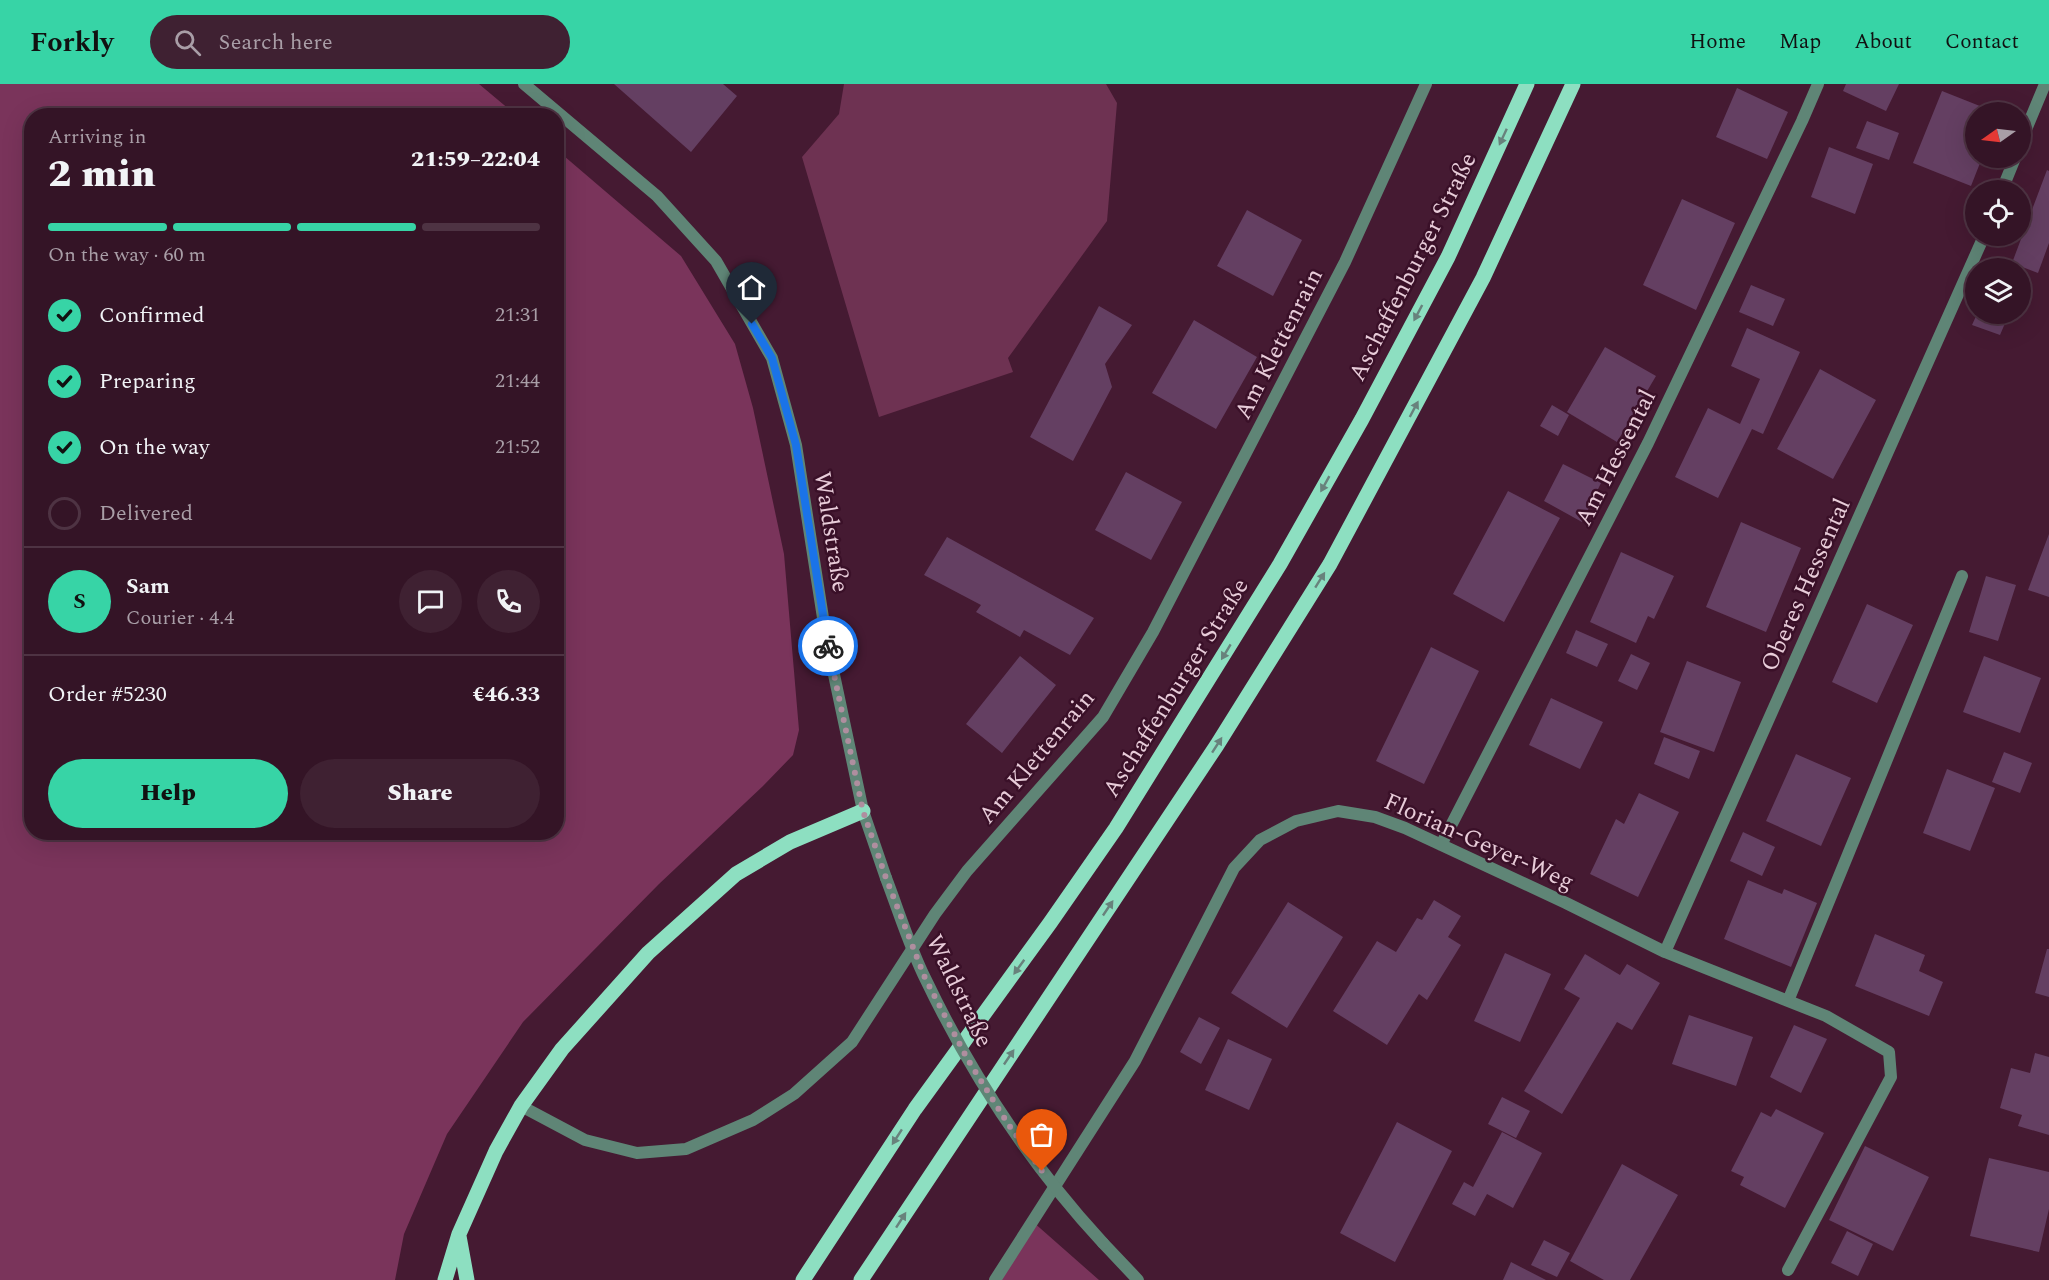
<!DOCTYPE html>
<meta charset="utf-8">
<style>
:root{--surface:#341426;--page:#3f2132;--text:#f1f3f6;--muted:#a99ea7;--line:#4e3343;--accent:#37d4a6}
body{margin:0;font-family:Spectral,serif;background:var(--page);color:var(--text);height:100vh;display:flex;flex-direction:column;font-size:22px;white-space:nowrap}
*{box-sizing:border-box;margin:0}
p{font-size:20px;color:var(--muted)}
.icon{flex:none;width:33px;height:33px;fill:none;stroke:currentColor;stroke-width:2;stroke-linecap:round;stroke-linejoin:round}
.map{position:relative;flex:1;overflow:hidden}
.panel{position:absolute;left:24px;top:24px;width:540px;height:732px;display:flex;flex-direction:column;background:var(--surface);border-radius:24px;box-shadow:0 6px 24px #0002,0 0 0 2px var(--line)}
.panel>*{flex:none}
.needle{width:39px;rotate:256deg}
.tools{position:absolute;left:1965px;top:18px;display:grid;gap:12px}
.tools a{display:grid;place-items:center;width:66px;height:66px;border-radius:50%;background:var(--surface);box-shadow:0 6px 24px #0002,0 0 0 2px var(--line);font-size:30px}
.pin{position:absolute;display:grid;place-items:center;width:51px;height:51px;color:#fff;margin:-62px -26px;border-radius:50% 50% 50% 0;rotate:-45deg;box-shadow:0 0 6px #0007}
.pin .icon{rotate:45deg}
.courier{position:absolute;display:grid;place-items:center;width:60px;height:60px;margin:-30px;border:4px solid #1a73e8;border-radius:50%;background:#fff;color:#222;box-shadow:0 2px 8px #0007}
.summary em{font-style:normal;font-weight:800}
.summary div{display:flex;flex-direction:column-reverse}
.summary{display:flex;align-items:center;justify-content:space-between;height:102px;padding:0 24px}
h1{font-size:39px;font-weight:800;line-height:45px}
.bar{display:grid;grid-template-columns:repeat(4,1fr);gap:9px 6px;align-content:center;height:72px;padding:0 24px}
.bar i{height:8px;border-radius:4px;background:var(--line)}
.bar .active{background:var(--accent)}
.bar p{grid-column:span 4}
.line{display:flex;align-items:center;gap:15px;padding:0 24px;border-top:2px solid var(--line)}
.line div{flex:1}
.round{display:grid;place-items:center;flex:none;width:63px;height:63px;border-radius:32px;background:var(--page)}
ol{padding:0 24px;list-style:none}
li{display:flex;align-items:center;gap:18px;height:66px}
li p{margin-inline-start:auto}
li .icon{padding:6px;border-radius:50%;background:var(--accent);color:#111;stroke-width:4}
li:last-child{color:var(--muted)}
li i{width:33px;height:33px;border:3px solid var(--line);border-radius:50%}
.button{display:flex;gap:12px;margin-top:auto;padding:12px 24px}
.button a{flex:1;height:69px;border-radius:36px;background:var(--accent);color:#111;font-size:24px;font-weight:800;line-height:69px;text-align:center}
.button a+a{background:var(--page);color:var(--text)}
header{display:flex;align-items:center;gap:36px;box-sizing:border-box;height:84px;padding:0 30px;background:var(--accent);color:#111}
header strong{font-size:28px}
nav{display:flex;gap:33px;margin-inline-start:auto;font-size:21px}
.search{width:420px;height:54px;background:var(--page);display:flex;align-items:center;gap:15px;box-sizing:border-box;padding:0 21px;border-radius:33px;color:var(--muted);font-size:22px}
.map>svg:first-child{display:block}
</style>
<header>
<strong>Forkly</strong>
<div class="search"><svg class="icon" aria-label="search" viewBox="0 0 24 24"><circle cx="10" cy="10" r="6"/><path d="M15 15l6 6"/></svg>Search here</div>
<nav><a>Home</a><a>Map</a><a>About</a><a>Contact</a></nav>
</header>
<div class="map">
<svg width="2049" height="1196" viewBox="0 0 2049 1196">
<rect width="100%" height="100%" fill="#451a32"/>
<path fill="#6e3252" d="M 844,0 L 1106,0 L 1117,19 L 1107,137 L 1008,274 L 1013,288 L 879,333 L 802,73 L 839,30 Z"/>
<path fill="#7a345b" d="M 0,0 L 479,0 L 516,31 L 32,32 L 32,748 L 556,748 L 557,66 L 681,172 L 735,260 L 753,324 L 784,470 L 799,646 L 793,671 L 763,702 L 659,800 L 523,938 L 447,1050 L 404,1150 L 395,1196 L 0,1196 Z
M 1032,1137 L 1099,1196 L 995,1196 Z"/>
<path fill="#643f62" d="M 614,0 L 723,0 L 737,12 L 691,68 Z
M 1846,0 L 1899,0 L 1886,27 L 1843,7 Z
M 1737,4 L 1788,28 L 1767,75 L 1716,53 Z
M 1942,7 L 1995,28 L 1976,28 L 1976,74 L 1982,74 L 1971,102 L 1913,79 Z
M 1867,37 L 1899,49 L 1889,76 L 1856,64 Z
M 1829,63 L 1873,80 L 1855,130 L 1811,113 Z
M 2047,86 L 2049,87 L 2049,159 L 2038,189 L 2012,179 Z
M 1682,115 L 1735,139 L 1696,226 L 1643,201 Z
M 1247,126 L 1302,156 L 1273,212 L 1217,182 Z
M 1751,201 L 1785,215 L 1773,242 L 1739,228 Z
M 1099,222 L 1132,241 L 1105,280 L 1112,303 L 1073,377 L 1030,353 Z
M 1977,230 L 2009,230 L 2000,251 L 1972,241 Z
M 1194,236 L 1257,273 L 1216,345 L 1152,309 Z
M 1747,244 L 1800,268 L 1763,350 L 1752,345 L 1718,414 L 1675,393 L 1708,324 L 1740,340 L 1760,295 L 1731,282 Z
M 1605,263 L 1656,292 L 1617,358 L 1567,328 Z
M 1820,285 L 1876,316 L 1833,395 L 1777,365 Z
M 1552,321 L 1569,331 L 1558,352 L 1540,342 Z
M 1563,380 L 1601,399 L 1582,438 L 1544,417 Z
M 1126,388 L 1182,418 L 1151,476 L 1095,446 Z
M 1508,407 L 1560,434 L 1504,538 L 1453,510 Z
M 1741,438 L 1801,464 L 1766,548 L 1706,523 Z
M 2049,450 L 2049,513 L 2028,506 Z
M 947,453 L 1094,534 L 1070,571 L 1024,546 L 1020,553 L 976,528 L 981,521 L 924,491 Z
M 1621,468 L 1674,492 L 1654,535 L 1648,532 L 1636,559 L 1590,538 Z
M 1986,492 L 2016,501 L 1998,557 L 1969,548 Z
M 1867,520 L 1913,541 L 1877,619 L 1832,598 Z
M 1576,546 L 1608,560 L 1597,583 L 1566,569 Z
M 1431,563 L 1479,587 L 1424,700 L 1376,677 Z
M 1631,570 L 1650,579 L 1637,606 L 1618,597 Z
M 1020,572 L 1056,601 L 1002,669 L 966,640 Z
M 1984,572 L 2041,594 L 2020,649 L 1963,628 Z
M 1687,577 L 1741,598 L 1714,668 L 1660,648 Z
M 1551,614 L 1603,638 L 1580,685 L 1529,661 Z
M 1664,653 L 1700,667 L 1689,695 L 1654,680 Z
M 2004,668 L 2032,679 L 2020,709 L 1992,698 Z
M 1796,670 L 1851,694 L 1821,762 L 1766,737 Z
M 1947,685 L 1995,704 L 1970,767 L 1923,749 Z
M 1639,709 L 1679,728 L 1638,813 L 1590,790 L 1616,735 L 1624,740 Z
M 1743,748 L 1775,763 L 1762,792 L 1730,777 Z
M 1748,796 L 1782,810 L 1784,805 L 1817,819 L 1791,883 L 1724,855 Z
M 1434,816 L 1461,832 L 1448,853 L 1461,861 L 1427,916 L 1419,910 L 1387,961 L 1333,927 L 1377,857 L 1396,868 L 1417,834 L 1422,836 Z
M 1288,818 L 1343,853 L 1287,944 L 1231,909 Z
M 1875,850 L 1925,871 L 1919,887 L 1943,898 L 1929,932 L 1855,902 Z
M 2047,865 L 2049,865 L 2049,913 L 2035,909 Z
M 1505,869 L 1551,890 L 1520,958 L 1474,937 Z
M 1585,870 L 1620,891 L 1627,880 L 1660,899 L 1632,946 L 1617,938 L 1562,1030 L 1524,1007 L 1580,914 L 1564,905 Z
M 1689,931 L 1753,953 L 1736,1002 L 1672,980 Z
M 1199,933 L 1220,944 L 1201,980 L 1180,968 Z
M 1794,941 L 1827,955 L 1801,1009 L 1770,993 Z
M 1228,955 L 1272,975 L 1249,1026 L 1205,1006 Z
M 2035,969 L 2049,973 L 2049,1051 L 2018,1042 L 2022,1031 L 2000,1024 L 2011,984 L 2030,989 Z
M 1502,1013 L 1530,1027 L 1516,1054 L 1488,1040 Z
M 1776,1025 L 1824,1049 L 1785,1124 L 1740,1101 L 1744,1093 L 1731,1087 L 1761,1028 L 1771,1033 Z
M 1397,1038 L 1452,1067 L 1395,1178 L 1340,1149 Z
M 1502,1048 L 1542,1069 L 1513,1124 L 1487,1110 L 1475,1132 L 1452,1120 L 1464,1098 L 1473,1103 Z
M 1865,1062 L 1929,1093 L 1893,1167 L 1829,1136 Z
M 1989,1074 L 2049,1088 L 2049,1125 L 2039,1168 L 1970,1152 Z
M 1622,1080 L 1678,1111 L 1630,1196 L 1604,1196 L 1570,1177 Z
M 1847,1147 L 1873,1160 L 1858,1192 L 1831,1179 Z
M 1544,1156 L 1570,1169 L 1557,1193 L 1531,1181 Z
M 1511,1178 L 1546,1196 L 1503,1196 Z"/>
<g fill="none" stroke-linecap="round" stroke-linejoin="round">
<path stroke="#5f8576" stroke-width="12" d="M 524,0 L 657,112 L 716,177 L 772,274 L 796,361 L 826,553 L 863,727 L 886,794
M 2020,60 L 2045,0
M 2002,106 L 2015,74
M 1441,761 L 1648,359 L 1802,37 L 1818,0
M 1665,868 L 1984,152
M 1788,917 L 1962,492
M 521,1022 L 585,1056 L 637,1069 L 686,1065 L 753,1036 L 794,1010 L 852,958 L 935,830 L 967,787 L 1103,633 L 1153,548 L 1345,178 L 1426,0
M 1103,1159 L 1138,1196
M 995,1196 L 1135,977 L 1234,784 L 1260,756 L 1296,737 L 1338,727 L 1375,733 L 1405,744 L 1566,819 L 1665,868 L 1826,932 L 1889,968 L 1891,993 L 1788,1186"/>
<path stroke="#8ddfc1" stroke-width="15" d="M 459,1152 L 467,1196
M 445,1196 L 459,1150 L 496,1067 L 521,1022 L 562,965 L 648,869 L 736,790 L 790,758 L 863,727
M 803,1196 L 915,1025 L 1050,839 L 1116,744 L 1280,480 L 1362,335 L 1448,173 L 1527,0
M 861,1196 L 1217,661 L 1330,480 L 1483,194 L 1573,0"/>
<path stroke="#5f8576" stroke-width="12" d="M 886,794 C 899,828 910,864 926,896 C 972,992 1031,1081 1103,1159"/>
</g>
<defs><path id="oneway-solid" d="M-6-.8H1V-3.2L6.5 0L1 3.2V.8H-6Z" transform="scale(1.5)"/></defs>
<g fill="#68827c">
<use href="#oneway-solid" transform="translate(1503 53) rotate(115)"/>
<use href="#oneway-solid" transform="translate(1418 229) rotate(118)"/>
<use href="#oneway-solid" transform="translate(1414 325) rotate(-62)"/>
<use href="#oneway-solid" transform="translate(1325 400) rotate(119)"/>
<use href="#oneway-solid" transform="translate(1320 496) rotate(-58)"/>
<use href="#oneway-solid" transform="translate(1226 568) rotate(121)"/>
<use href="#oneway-solid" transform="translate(1217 661) rotate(-57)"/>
<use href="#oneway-solid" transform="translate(1108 824) rotate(-56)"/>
<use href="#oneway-solid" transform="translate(1019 883) rotate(126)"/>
<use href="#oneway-solid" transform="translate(1009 973) rotate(-56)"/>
<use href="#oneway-solid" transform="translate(897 1053) rotate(123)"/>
<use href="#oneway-solid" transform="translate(901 1136) rotate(-57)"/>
</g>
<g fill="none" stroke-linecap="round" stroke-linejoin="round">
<path stroke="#af8e9f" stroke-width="6" stroke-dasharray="0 10.8" d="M 828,562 L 863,727 L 886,794 L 925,894 L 968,976 L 1008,1040 L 1042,1087"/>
<path stroke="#1a73e8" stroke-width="8" d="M 752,240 L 772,274 L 796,361 L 828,562"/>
</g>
<g text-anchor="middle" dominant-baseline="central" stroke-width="5" stroke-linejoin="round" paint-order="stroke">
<g font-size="24" fill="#e8ccd9" stroke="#3a1028">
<text transform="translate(1413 183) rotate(-63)">Aschaffenburger Straße</text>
<text transform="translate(1279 260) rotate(-63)">Am Klettenrain</text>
<text transform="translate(1616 374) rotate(-63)">Am Hessental</text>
<text transform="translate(831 448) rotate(81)">Waldstraße</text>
<text transform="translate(1806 501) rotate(-66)">Oberes Hessental</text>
<text transform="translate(1176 604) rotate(-58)">Aschaffenburger Straße</text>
<text transform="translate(1037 673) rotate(-50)">Am Klettenrain</text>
<text transform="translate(1479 758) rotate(24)">Florian-Geyer-Weg</text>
<text transform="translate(959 907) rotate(64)">Waldstraße</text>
</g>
</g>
</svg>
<div class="tools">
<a><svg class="needle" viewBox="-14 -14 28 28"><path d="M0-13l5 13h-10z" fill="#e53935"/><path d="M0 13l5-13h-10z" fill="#a99ea7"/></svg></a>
<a><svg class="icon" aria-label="locate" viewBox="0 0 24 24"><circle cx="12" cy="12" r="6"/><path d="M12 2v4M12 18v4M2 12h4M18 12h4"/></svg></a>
<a><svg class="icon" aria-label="layers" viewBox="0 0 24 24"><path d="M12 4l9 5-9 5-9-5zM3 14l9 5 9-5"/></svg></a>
</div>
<div class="pin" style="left:1042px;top:1087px;background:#ea580c"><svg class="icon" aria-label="bag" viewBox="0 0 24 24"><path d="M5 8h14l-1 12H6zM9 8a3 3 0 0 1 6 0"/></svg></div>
<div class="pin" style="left:752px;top:240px;background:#1f2937"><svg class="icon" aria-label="home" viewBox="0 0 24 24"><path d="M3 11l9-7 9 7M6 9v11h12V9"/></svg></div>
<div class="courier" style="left:828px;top:562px"><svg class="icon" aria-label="bike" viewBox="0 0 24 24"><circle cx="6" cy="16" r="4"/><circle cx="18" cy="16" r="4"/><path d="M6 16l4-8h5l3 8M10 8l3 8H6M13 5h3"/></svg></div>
<section class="panel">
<div class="summary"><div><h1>2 min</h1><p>Arriving in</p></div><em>21:59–22:04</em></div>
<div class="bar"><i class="active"></i><i class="active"></i><i class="active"></i><i></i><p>On the way · 60 m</p></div>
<ol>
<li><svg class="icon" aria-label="check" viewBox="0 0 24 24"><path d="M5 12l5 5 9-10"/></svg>Confirmed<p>21:31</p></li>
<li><svg class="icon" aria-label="check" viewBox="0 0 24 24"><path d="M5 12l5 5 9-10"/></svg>Preparing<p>21:44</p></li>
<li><svg class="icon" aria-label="check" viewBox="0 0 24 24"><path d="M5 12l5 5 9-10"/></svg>On the way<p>21:52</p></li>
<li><i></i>Delivered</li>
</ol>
<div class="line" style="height:108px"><b class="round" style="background:var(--accent);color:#111">S</b><div><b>Sam</b><p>Courier · 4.4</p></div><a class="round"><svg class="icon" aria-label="chat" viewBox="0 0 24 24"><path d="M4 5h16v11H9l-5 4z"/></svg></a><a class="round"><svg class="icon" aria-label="phone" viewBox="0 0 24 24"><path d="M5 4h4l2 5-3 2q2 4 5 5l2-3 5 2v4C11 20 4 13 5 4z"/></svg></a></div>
<div class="line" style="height:78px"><div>Order #5230</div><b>€46.33</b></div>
<div class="button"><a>Help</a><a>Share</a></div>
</section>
</div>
